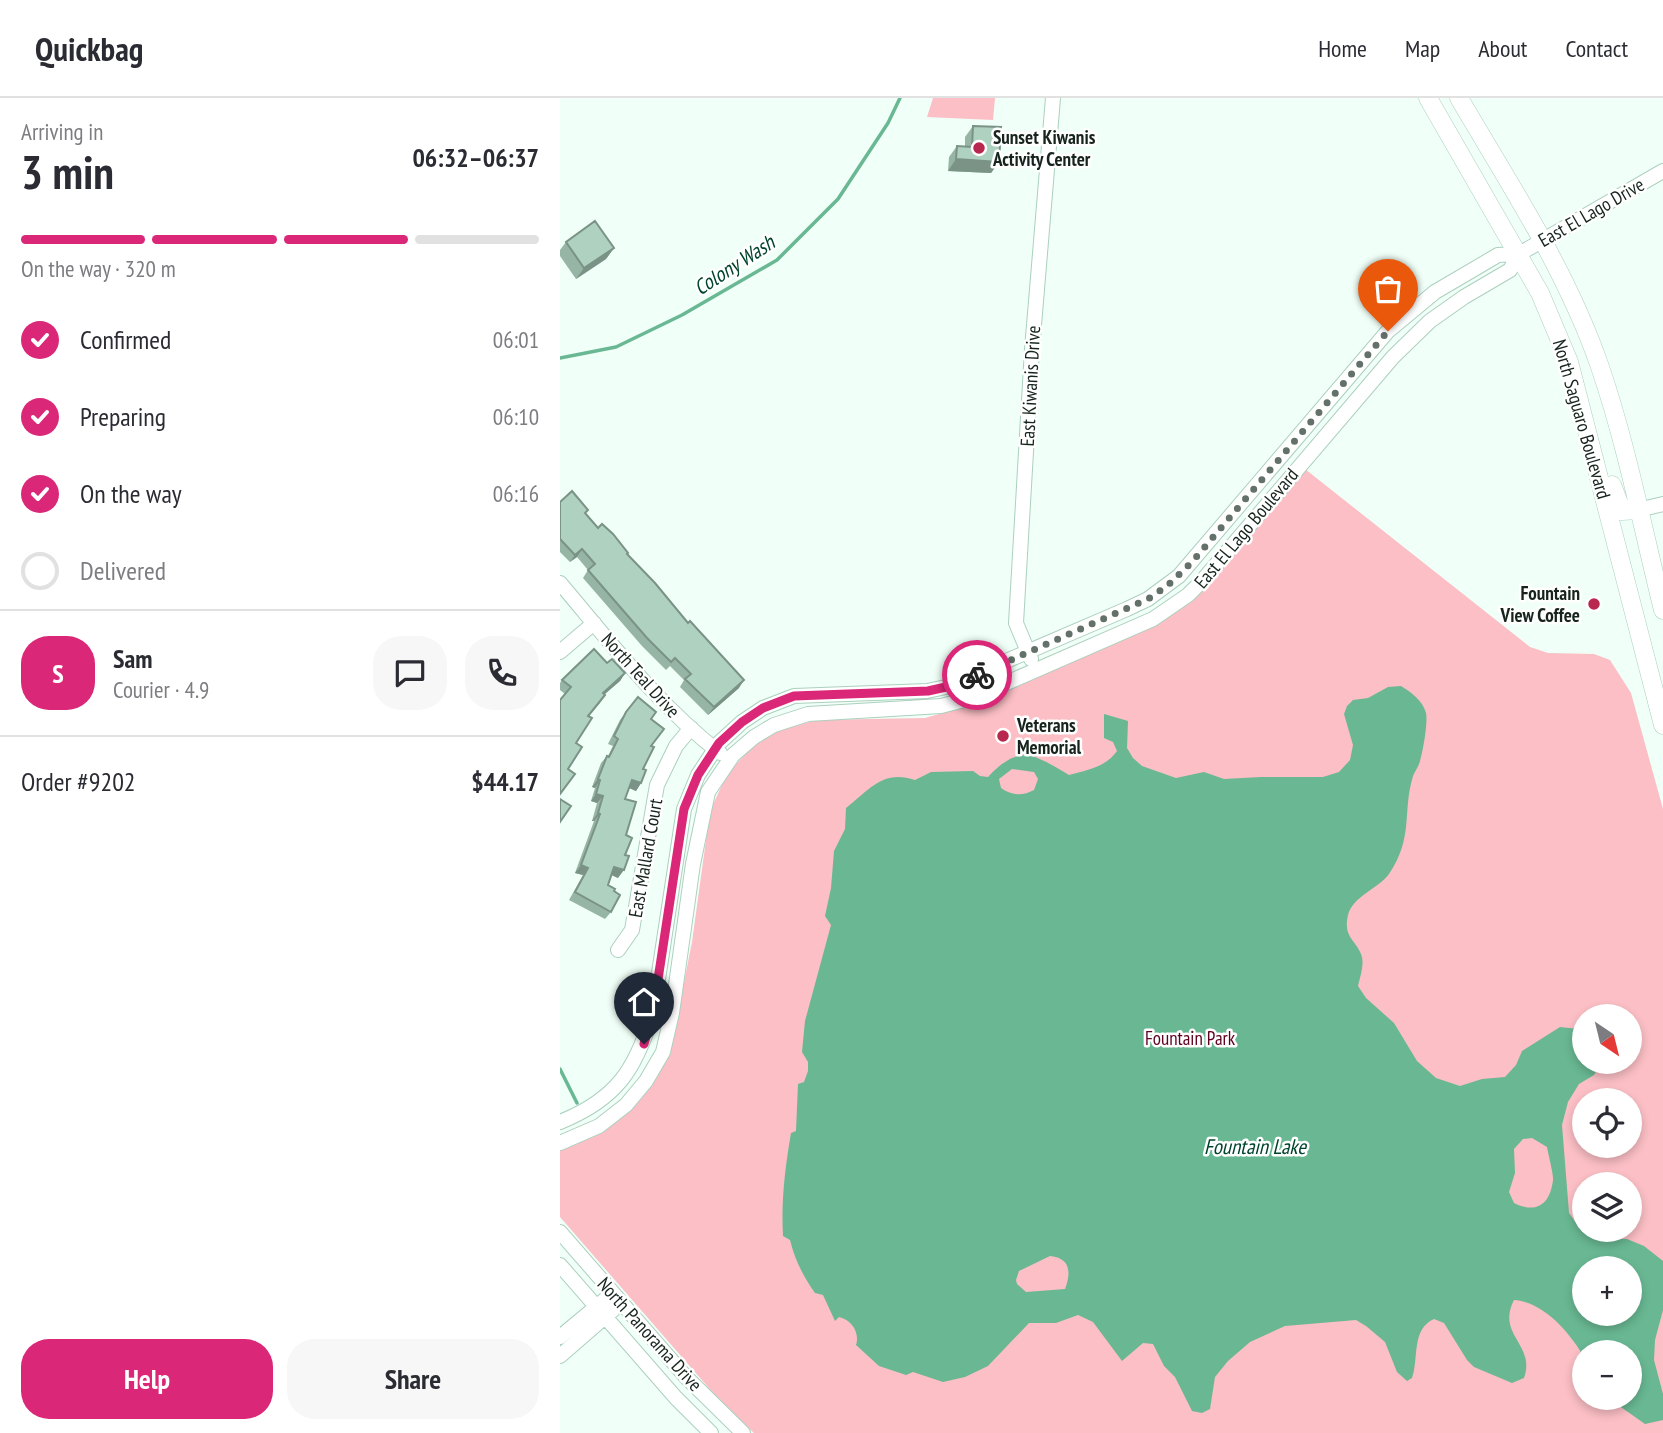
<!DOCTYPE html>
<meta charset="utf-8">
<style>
:root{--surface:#fff;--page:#f7f7f7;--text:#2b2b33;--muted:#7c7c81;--line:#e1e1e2;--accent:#db2777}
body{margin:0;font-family:"PT Sans Narrow",sans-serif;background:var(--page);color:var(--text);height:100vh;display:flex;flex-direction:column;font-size:26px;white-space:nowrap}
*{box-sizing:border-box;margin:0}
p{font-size:23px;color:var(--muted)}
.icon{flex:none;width:38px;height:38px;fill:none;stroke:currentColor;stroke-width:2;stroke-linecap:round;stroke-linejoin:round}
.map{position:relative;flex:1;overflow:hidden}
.panel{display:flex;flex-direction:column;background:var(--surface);width:560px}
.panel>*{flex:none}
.needle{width:46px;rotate:145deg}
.tools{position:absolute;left:1012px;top:906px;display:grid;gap:14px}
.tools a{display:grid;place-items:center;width:70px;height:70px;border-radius:50%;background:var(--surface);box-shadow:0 4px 10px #0003;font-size:35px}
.pin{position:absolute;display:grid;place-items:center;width:60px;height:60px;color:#fff;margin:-72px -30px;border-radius:50% 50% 50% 0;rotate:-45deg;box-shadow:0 0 7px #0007}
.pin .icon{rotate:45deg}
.courier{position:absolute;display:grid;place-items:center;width:70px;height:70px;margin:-35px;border:5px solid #db2777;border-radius:50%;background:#fff;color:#222;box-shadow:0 2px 9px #0007}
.head em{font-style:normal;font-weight:800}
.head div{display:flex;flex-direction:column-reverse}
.head{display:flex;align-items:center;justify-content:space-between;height:119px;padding:0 21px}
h1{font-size:46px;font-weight:800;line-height:52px}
.bar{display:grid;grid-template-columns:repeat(4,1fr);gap:10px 7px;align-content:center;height:84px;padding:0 21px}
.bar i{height:9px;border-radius:5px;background:var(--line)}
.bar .on{background:var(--accent)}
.bar p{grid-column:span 4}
.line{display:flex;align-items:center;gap:18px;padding:0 21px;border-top:2px solid var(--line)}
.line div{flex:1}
.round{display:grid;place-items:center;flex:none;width:74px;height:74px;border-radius:28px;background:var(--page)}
ol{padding:0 21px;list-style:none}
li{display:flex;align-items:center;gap:21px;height:77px}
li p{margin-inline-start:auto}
li .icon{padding:7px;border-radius:50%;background:var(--accent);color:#fff;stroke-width:4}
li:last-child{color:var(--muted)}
li i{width:38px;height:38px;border:4px solid var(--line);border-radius:50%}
.button{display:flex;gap:14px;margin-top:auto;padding:14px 21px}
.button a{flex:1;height:80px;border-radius:28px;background:var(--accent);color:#fff;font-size:28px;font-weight:800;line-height:80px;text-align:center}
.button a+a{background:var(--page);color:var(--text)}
header{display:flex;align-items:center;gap:42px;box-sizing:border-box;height:98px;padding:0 35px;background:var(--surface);border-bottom:2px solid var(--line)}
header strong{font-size:33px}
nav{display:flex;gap:38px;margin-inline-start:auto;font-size:24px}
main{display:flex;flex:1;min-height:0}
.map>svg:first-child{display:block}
</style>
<header>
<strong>Quickbag</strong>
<nav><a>Home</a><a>Map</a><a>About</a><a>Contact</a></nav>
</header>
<main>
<section class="panel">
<div class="head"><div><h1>3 min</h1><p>Arriving in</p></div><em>06:32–06:37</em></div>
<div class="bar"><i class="on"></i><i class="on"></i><i class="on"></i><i></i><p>On the way · 320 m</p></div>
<ol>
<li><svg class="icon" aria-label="check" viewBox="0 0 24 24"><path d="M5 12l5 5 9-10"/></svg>Confirmed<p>06:01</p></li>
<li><svg class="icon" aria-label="check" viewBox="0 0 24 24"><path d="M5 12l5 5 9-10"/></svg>Preparing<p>06:10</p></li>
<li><svg class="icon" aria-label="check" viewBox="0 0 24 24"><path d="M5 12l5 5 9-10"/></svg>On the way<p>06:16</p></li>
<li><i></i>Delivered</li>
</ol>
<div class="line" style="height:126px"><b class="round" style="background:var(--accent);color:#fff">S</b><div><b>Sam</b><p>Courier · 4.9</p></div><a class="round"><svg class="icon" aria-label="chat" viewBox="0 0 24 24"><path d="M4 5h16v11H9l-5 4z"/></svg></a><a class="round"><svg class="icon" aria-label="phone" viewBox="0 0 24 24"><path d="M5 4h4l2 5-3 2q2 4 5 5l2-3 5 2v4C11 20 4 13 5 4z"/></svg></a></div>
<div class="line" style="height:91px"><div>Order #9202</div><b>$44.17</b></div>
<div class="button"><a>Help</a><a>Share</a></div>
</section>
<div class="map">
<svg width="1103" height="1335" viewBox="0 0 1103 1335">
<rect width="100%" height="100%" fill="#f0fff7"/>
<path fill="#fbbfc5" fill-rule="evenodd" d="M 373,0 L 435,0 L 433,22 L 367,19 Z
M 745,371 L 970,549 L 988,555 L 1034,556 L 1050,562 L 1071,595 L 1103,711 L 1103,1335 L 194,1335 L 161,1304 L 0,1119 L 0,1052 L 37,1037 L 56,1023 L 80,1002 L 96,981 L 110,955 L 132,844 L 150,713 L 162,687 L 175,667 L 199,642 L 226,630 L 257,622 L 365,620 L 411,607 L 613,516 L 632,501 ZM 1024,919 L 1069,919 L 1069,964 L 1024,964 ZM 1024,1003 L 1069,1003 L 1069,1048 L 1024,1048 ZM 1024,1087 L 1069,1087 L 1069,1132 L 1024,1132 ZM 1024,1171 L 1069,1171 L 1069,1216 L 1024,1216 ZM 1024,1255 L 1069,1255 L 1069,1300 L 1024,1300 Z"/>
<path fill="#69b893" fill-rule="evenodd" d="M 841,588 C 851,594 863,603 866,615 C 868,625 863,653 860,663 C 859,668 855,673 853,678 C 842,714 854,739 829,776 C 818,791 793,798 788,817 C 783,839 795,841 801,856 C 805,865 800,879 798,888 L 806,900 L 834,925 L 857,963 L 876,980 L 900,988 L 922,981 L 945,979 L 956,967 L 962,953 L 1000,929 L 1018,931 L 1024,936 L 1024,964 L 1042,964 L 1034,977 L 1019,986 L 1008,1004 L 1002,1027 L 1009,1115 L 1019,1129 L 1036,1140 L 1067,1141 L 1084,1148 L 1103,1163 L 1103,1212 L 1095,1242 L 1094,1262 L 1103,1296 L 1103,1322 L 1085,1326 L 1048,1300 L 1069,1300 L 1069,1255 L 1024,1255 L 1024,1259 C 1010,1235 984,1204 954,1202 C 936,1237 976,1246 964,1280 L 952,1285 L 914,1269 L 907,1262 L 884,1225 L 874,1221 C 851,1231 859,1261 852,1280 L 847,1283 L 837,1274 L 825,1244 L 806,1228 L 796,1222 L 725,1228 L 690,1244 L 668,1263 L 655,1279 L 650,1311 L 642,1315 L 632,1313 L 615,1279 L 604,1268 L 593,1246 L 583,1245 L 562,1263 L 533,1224 L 518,1217 L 496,1225 L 469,1225 L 428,1268 L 405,1279 L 383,1284 L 353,1274 L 346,1277 L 319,1268 L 296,1247 C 300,1235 292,1222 279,1219 L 275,1223 L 263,1197 L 255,1195 C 243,1178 235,1162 230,1142 L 223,1138 C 221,1103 225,1070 231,1035 L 236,1033 L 238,986 L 244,984 L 248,973 L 248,964 L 242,954 L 245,923 L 271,827 L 265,818 L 271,790 L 274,753 L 285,731 L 286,710 C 309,692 323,671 355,682 L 371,674 L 413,673 L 420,678 L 428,679 C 460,645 473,656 509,677 C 527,672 546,669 557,653 L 553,644 L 544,640 L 544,616 L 568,623 L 567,650 L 573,660 L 582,668 L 616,680 L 644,674 L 664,681 L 701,679 L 763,679 L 779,674 L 790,662 L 793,647 L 784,616 L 787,608 L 793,602 L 808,600 L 828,589 ZM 452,671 L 474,674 L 478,681 L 474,692 C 463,698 452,698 441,690 L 439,681 ZM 972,1040 L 987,1049 C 988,1055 994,1078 993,1082 C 990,1107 976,1116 954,1105 L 949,1094 L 955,1075 L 954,1051 L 963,1041 ZM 490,1158 C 511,1160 511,1175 505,1191 L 466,1194 L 457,1186 L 456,1182 L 459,1173 ZM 1024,1171 L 1069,1171 L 1069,1216 L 1024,1216 Z"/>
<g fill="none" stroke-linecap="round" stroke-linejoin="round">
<path stroke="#69b893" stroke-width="3.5" d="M 0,260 L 56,249 L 122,217 L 217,162 L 278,101 L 328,25 L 340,0
M 0,971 L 17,1005"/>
<g stroke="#acd0be" stroke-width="16">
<path id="minor" d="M 1078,412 L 1103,406
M 0,485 C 50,544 98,607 160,655
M 0,554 L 34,525
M 471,561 L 456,525 L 472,251 L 493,0
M 58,852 L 72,832 L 97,687 L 116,648 L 131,630
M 0,1024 C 57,1001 76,971 93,914 L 124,711 L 138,677 L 159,645 L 182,624 L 203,610 L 234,598 L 367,593 L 386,589 L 567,511 L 588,501 L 619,478 L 828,233 L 875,194 L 938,157 L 959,156 L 1103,73
M 0,1045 L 39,1028 L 66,1007 L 86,983 L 103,954 L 112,915 L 133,766 L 148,694 L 173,657 L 194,639 L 214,627 L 248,616 L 381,608 L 412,600 L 593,521 L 628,497 L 642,483 L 833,259 L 870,223 L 904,199 L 950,172 L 959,156
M 0,1134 L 126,1279 L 183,1335
M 0,1167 L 116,1300 L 151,1335
M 0,1239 L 53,1195
M 0,1258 L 61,1205"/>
</g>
<g stroke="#acd0be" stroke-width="19">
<path id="major" d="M 868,0 L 980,195 L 1009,264 L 1103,627
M 899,0 C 950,87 1007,173 1040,269 C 1067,348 1083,432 1103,512
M 1052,387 L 1062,413 L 1078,412"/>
</g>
<use href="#minor" stroke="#fff" stroke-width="14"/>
<use href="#major" stroke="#fff" stroke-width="18"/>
</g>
<path fill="#96b5a5" d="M 413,28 L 439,64 L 431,75 L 388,73 L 389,59 L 397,48 L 405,48 L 405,39 Z
M 6,144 L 54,150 L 46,161 L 16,181 L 0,158 L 0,152 Z
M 0,404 L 26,416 L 38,430 L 67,456 L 179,590 L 148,617 L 120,589 L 124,582 L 110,568 L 106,572 L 82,548 L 23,480 L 28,472 L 17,459 L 10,464 L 0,454 Z
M 47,565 L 65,575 L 60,583 L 44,596 L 45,597 L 40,605 L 29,618 L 16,645 L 0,697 L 5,596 L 0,592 L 0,585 L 2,582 Z
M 66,614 L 91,621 L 91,648 L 83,671 L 81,685 L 76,693 L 69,690 L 65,701 L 66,737 L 65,757 L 58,780 L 52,777 L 48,787 L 54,793 L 51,814 L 45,821 L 9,802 L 23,777 L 15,775 L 34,723 L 32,723 L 37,705 L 31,703 L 35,690 L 32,689 L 41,665 L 47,658 L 48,658 L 53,648 L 48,646 L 60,622 Z"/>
<path fill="#7a9386" d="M 396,61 L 439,64 L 431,75 L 388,73 Z
M 54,150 L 46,161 L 16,181 L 24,170 Z
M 22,451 L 17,459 L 10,464 L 15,457 Z
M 65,575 L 60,583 L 37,603 L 43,595 Z
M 184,582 L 179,590 L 148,617 L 154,609 Z
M 38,681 L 40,682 L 35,690 L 32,689 Z
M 72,682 L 81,685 L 76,693 L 67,689 Z
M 36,696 L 43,698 L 37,705 L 31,703 Z
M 38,715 L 40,716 L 34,723 L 32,723 Z
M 21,767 L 28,770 L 23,777 L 15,775 Z
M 54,769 L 64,772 L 58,780 L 49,776 Z"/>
<path fill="#afd2c0" stroke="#7a9386" stroke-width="2" d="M 413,28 L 441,29 L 439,64 L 396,61 L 397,48 L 412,49 Z
M 35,123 L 54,150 L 24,170 L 6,144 Z
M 12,393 L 28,412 L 25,415 L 38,430 L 42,426 L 53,436 L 68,455 L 67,456 L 95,485 L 128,525 L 130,523 L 184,582 L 154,609 L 125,581 L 131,576 L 115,560 L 111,564 L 87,540 L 28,472 L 35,466 L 22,451 L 15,457 L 0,441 L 0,404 Z
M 34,551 L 47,565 L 52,561 L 65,575 L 43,595 L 45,597 L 28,618 L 32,620 L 16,645 L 22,649 L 8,671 L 15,676 L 0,696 L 0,602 L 11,589 L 2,582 Z
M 78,599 L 96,614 L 91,621 L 104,631 L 91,648 L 94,649 L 83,671 L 86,672 L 81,685 L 72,682 L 65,701 L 76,704 L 66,737 L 72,740 L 65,757 L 69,758 L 64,772 L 54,769 L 48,787 L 55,791 L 54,793 L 60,797 L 51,814 L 15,794 L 28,770 L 21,767 L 40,716 L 38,715 L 43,698 L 36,696 L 40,682 L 38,681 L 47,658 L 49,659 L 58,641 L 54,638 L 66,614 Z
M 0,701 L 11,708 L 0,724 Z"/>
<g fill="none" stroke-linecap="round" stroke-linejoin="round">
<path stroke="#63716a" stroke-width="7" stroke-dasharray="0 12.6" d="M 417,577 L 588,501 L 607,488 L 632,464 L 828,233"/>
<path stroke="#db2777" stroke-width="9" d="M 84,946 L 93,914 L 124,711 L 138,677 L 159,645 L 182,624 L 203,610 L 234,598 L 368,593 L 386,589 L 417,577"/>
</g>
<g fill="#b8274e" stroke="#fff" stroke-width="2.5">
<circle cx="419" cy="50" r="7"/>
<circle cx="1034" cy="506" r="7"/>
<circle cx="443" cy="638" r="7"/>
</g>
<g text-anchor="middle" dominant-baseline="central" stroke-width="5" stroke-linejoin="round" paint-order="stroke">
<g font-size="19" font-weight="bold" fill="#17241e" stroke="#fff" text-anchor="start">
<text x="433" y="39">Sunset Kiwanis<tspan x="433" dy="22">Activity Center</tspan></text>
<text x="1020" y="495" text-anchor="end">Fountain<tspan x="1020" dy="22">View Coffee</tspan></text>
<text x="457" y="627">Veterans<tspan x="457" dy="22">Memorial</tspan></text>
</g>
<g font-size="19" fill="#17241e" stroke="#fff">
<text transform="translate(1031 114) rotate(-30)">East El Lago Drive</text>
<text transform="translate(470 288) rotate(-87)">East Kiwanis Drive</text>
<text transform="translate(1022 321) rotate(74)">North Saguaro Boulevard</text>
<text transform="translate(686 430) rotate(-50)">East El Lago Boulevard</text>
<text transform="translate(81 577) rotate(48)">North Teal Drive</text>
<text transform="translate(85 760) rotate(-80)">East Mallard Court</text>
<text transform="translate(90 1236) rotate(48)">North Panorama Drive</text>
</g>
<g font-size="19" fill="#5e001f" stroke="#fff">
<text x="630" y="940">Fountain Park</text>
</g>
<g font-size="21" font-style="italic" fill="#00442d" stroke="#fff">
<text transform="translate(174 167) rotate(-33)">Colony Wash</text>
<text x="695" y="1048">Fountain Lake</text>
</g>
</g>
</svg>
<div class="tools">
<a><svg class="needle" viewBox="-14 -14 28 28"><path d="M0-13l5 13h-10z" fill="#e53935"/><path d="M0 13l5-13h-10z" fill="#7c7c81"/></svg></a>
<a><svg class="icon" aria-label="locate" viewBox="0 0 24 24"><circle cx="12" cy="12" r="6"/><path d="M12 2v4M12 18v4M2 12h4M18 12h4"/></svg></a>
<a><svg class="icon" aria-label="layers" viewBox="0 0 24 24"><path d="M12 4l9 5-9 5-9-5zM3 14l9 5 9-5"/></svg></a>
<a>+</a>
<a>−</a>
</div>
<div class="pin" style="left:828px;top:233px;background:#ea580c"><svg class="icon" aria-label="bag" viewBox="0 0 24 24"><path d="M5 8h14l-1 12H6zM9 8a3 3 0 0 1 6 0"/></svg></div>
<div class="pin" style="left:84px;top:946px;background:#1f2937"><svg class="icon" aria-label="home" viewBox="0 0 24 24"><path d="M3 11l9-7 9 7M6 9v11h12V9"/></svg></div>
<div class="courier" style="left:417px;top:577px"><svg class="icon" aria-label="bike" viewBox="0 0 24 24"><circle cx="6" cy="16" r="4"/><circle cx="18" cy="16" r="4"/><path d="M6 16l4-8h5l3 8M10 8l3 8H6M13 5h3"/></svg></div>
</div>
</main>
